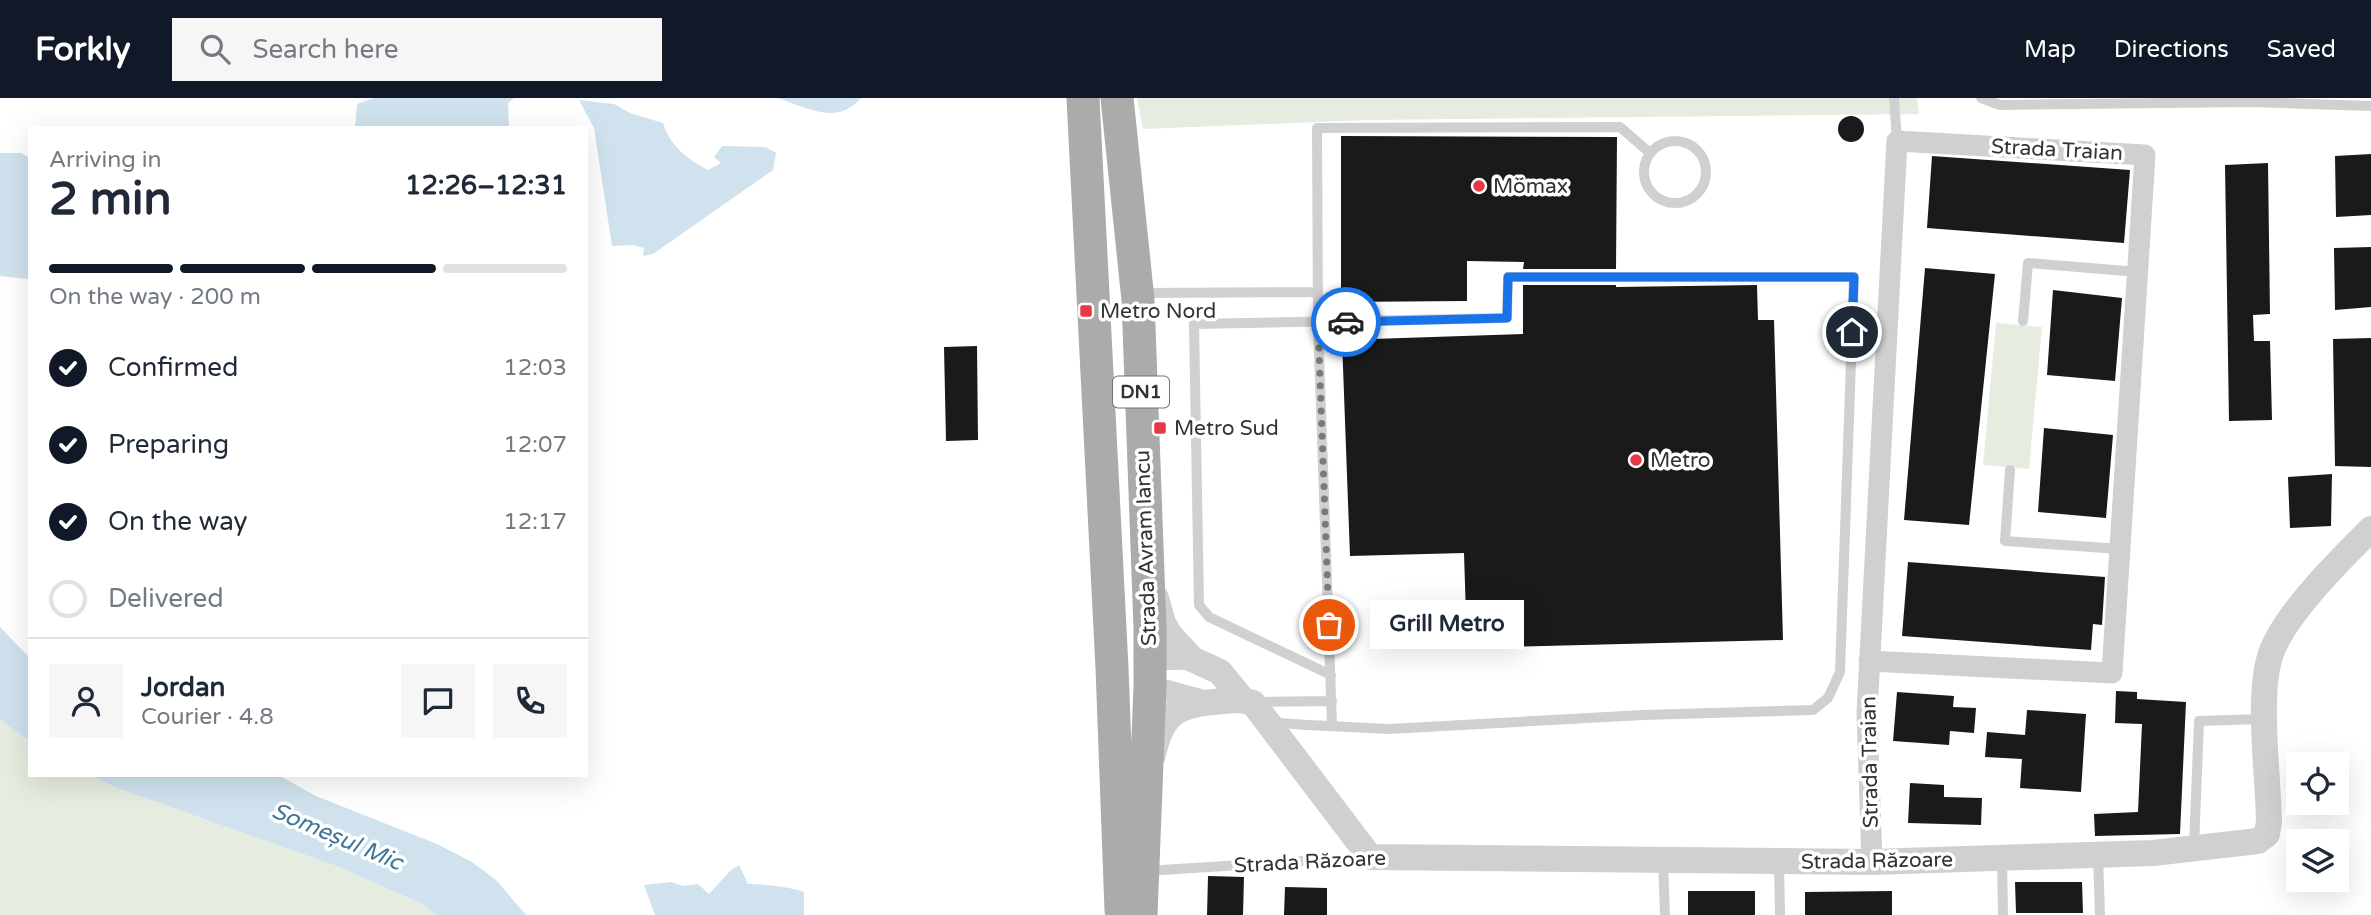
<!DOCTYPE html>
<meta charset="utf-8">
<style>
:root{--surface:#fff;--page:#f6f6f7;--text:#1f2937;--muted:#747a83;--line:#e0e1e3;--accent:#111827}
body{margin:0;font-family:"Varela Round",sans-serif;background:var(--page);color:var(--text);height:100vh;display:flex;flex-direction:column;font-size:26px;white-space:nowrap}
*{box-sizing:border-box;margin:0}
p{font-size:23px;color:var(--muted)}
.icon{flex:none;width:38px;height:38px;fill:none;stroke:currentColor;stroke-width:2;stroke-linecap:round;stroke-linejoin:round}
.map{position:relative;flex:1;overflow:hidden}
.details{position:absolute;left:28px;top:28px;width:560px;height:651px;display:flex;flex-direction:column;background:var(--surface);border-radius:0px;box-shadow:0 7px 28px #0002}
.details>*{flex:none}
.tools{position:absolute;left:2286px;top:654px;display:grid;gap:14px}
.tools a{display:grid;place-items:center;width:63px;height:63px;border-radius:0px;background:var(--surface);box-shadow:0 7px 28px #0002;font-size:35px}
.pin{position:absolute;display:grid;place-items:center;width:60px;height:60px;color:#fff;margin:-30px;border:4px solid #fff;border-radius:50%;box-shadow:0 2px 7px #0007}
.courier{position:absolute;display:grid;place-items:center;width:70px;height:70px;margin:-35px;border:5px solid #1a73e8;border-radius:50%;background:#fff;color:#222;box-shadow:0 2px 9px #0007}
.bubble{position:absolute;height:49px;border-radius:0px;background:var(--surface);box-shadow:0 7px 28px #0002;font-size:23px;font-weight:700;line-height:49px;text-align:center}
.summary em{font-style:normal;font-weight:700}
.summary div{display:flex;flex-direction:column-reverse}
.summary{display:flex;align-items:center;justify-content:space-between;height:119px;padding:0 21px}
h1{font-size:46px;font-weight:700;line-height:52px}
.bar{display:grid;grid-template-columns:repeat(4,1fr);gap:10px 7px;align-content:center;height:84px;padding:0 21px}
.bar i{height:9px;border-radius:5px;background:var(--line)}
.bar .selected{background:var(--accent)}
.bar p{grid-column:span 4}
.line{display:flex;align-items:center;gap:18px;padding:0 21px;border-top:2px solid var(--line)}
.line div{flex:1}
.round{display:grid;place-items:center;flex:none;width:74px;height:74px;border-radius:0px;background:var(--page)}
ol{padding:0 21px;list-style:none}
li{display:flex;align-items:center;gap:21px;height:77px}
li p{margin-inline-start:auto}
li .icon{padding:7px;border-radius:50%;background:var(--accent);color:#fff;stroke-width:4}
li:last-child{color:var(--muted)}
li i{width:38px;height:38px;border:4px solid var(--line);border-radius:50%}
header{display:flex;align-items:center;gap:42px;box-sizing:border-box;height:98px;padding:0 35px;background:var(--accent);color:#fff}
header strong{font-size:33px}
nav{display:flex;gap:38px;margin-inline-start:auto;font-size:24px}
.search{width:490px;height:63px;background:var(--page);display:flex;align-items:center;gap:18px;box-sizing:border-box;padding:0 24px;border-radius:0px;color:var(--muted);font-size:26px}
.map>svg:first-child{display:block}
</style>
<header>
<strong>Forkly</strong>
<div class="search"><svg class="icon" aria-label="search" viewBox="0 0 24 24"><circle cx="10" cy="10" r="6"/><path d="M15 15l6 6"/></svg>Search here</div>
<nav><a>Map</a><a>Directions</a><a>Saved</a></nav>
</header>
<div class="map">
<svg width="2371" height="817" viewBox="0 0 2371 817">
<rect width="100%" height="100%" fill="#fff"/>
<path fill="#e6ecdf" d="M 1137,0 L 1917,0 L 1919,16 L 1367,22 L 1143,31 Z
M 1996,225 L 2042,229 L 2029,371 L 1983,367 Z
M 0,622 L 30,643 L 30,677 L 90,677 L 114,689 L 339,769 L 422,806 L 437,817 L 0,817 Z"/>
<path fill="#cfe2ee" d="M 374,0 L 514,0 L 508,5 L 509,30 L 355,30 L 357,6 Z
M 778,0 L 861,0 C 837,28 808,10 778,0 Z
M 579,2 L 614,6 L 630,15 L 663,25 C 671,49 686,60 708,72 L 721,65 L 714,59 L 722,48 L 766,49 L 776,55 L 773,72 L 653,156 L 643,158 L 644,150 L 633,147 L 612,148 L 594,30 Z
M 0,55 L 21,55 L 30,60 L 28,181 L 0,178 Z
M 0,529 L 30,560 L 30,643 L 0,622 Z
M 90,677 L 278,677 L 316,698 L 437,746 L 472,764 L 496,782 L 526,817 L 437,817 L 422,806 L 339,769 L 114,689 Z
M 739,767 L 748,786 C 761,786 793,789 804,794 L 804,817 L 655,817 L 644,787 L 671,784 L 683,788 L 698,786 L 709,796 L 730,773 Z"/>
<path fill="#1a1a1a" d="M1838 31a13 13 0 1 1 26 0a13 13 0 1 1-26 0Z
M 1341,38 L 1617,39 L 1616,171 L 1523,171 L 1524,164 L 1467,163 L 1467,203 L 1341,204 Z
M 2371,56 L 2371,117 L 2336,119 L 2335,58 Z
M 1932,58 L 2130,72 L 2124,145 L 1927,130 Z
M 2268,65 L 2270,216 L 2253,217 L 2254,243 L 2270,243 L 2272,322 L 2229,323 L 2225,67 Z
M 2371,149 L 2371,209 L 2335,212 L 2334,150 Z
M 1925,170 L 1995,176 L 1969,427 L 1904,422 Z
M 1523,187 L 1616,187 L 1616,189 L 1757,187 L 1758,222 L 1774,222 L 1783,542 L 1467,550 L 1464,455 L 1350,458 L 1342,242 L 1523,236 Z
M 2053,192 L 2122,200 L 2115,283 L 2047,277 Z
M 2371,240 L 2371,369 L 2335,368 L 2333,241 Z
M 977,248 L 978,342 L 946,343 L 944,249 Z
M 2044,330 L 2113,337 L 2106,420 L 2038,414 Z
M 2332,376 L 2331,428 L 2290,430 L 2288,379 Z
M 1908,464 L 2105,479 L 2102,527 L 2093,526 L 2091,552 L 1902,538 Z
M 2116,593 L 2137,594 L 2137,601 L 2186,604 L 2180,736 L 2095,738 L 2094,716 L 2138,714 L 2142,626 L 2115,625 Z
M 1897,594 L 1954,598 L 1953,609 L 1976,610 L 1974,635 L 1950,633 L 1949,647 L 1893,643 Z
M 2027,612 L 2086,616 L 2081,694 L 2020,690 L 2022,661 L 1985,659 L 1987,634 L 2025,637 Z
M 1910,685 L 1944,687 L 1944,699 L 1982,700 L 1981,727 L 1908,725 Z
M 1208,778 L 1244,779 L 1243,817 L 1207,817 Z
M 2015,784 L 2082,784 L 2083,815 L 2016,815 Z
M 1285,789 L 1327,790 L 1327,817 L 1284,817 Z
M 1688,793 L 1755,793 L 1755,817 L 1688,817 Z
M 1892,793 L 1892,817 L 1805,817 L 1805,794 Z"/>
<g fill="none" stroke-linecap="round" stroke-linejoin="round">
<path stroke="#d0d0d0" stroke-width="10" d="M 1894,0 L 1897,43
M 1981,0 L 2000,7 L 2251,4 L 2371,8
M1644 74a31 31 0 1 1 62 0a31 31 0 1 1-62 0Z
M 1142,195 L 1318,194
M 2023,223 L 2028,165 L 2138,174
M 2010,372 L 2005,443 L 2120,451
M 1255,604 L 1332,603
M 1275,621 L 1279,625 L 1308,627 L 1389,631 L 1643,617 L 1813,612 L 1828,600 L 1840,574 L 1854,179 L 1508,179 L 1507,220 L 1194,226 L 1199,507 L 1209,519 L 1331,577
M 1332,628 L 1318,225 L 1317,30 L 1620,29 L 1650,55
M 2194,749 L 2199,623 L 2263,621
M 2098,757 L 2100,817
M 2002,760 L 2003,817
M 1663,764 L 1665,817
M 1779,764 L 1780,817
M 1146,773 L 1367,759"/>
<path stroke="#d0d0d0" stroke-width="21" d="M 1150,562 L 1192,561
M 1869,563 L 2112,575 L 2145,57 L 1897,43 L 1867,615 L 1872,764
M 1150,588 L 1209,604"/>
<path stroke="#d0d0d0" stroke-width="26" d="M 1156,500 L 1163,525 L 1170,537 L 1192,561 L 1220,574 L 1242,601
M 1153,657 C 1161,617 1176,607 1214,604 C 1228,603 1239,600 1253,605 L 1370,759 L 1872,764 L 2153,755 L 2258,743 L 2267,736 L 2269,723 C 2268,677 2258,603 2269,562 C 2279,521 2341,461 2371,431"/>
<path stroke="#ababab" stroke-width="33" d="M 1083,0 L 1112,570 L 1121,812
M 1117,0 L 1138,202 L 1150,530 L 1150,588 L 1141,817"/>
</g>
<g fill="none" stroke-linecap="round" stroke-linejoin="round">
<path stroke="#7a7a7a" stroke-width="7" stroke-dasharray="0 12.6" d="M 1329,527 L 1318,225 L 1346,224"/>
<path stroke="#1a73e8" stroke-width="9" d="M 1346,224 L 1507,220 L 1508,179 L 1854,179 L 1852,234"/>
</g>
<g fill="#e63946" stroke="#fff" stroke-width="2.5">
<circle cx="1479" cy="88" r="7"/>
<rect x="1079" y="206" width="14" height="14" rx="3.5"/>
<rect x="1153" y="323" width="14" height="14" rx="3.5"/>
<circle cx="1636" cy="362" r="7"/>
</g>
<g text-anchor="middle" dominant-baseline="central" stroke-width="7" stroke-linejoin="round" paint-order="stroke">
<rect fill="#fff" stroke="#707070" stroke-width="2" x="1113" y="278.5" width="56" height="31" rx="5"/>
<g font-size="19" font-weight="bold" fill="#333">
<text x="1141" y="294">DN1</text>
</g>
<g font-size="21" fill="#333" stroke="#fff">
<text transform="translate(2057 52) rotate(3)">Strada Traian</text>
<text transform="translate(1146 450) rotate(-92)">Strada Avram Iancu</text>
<text transform="translate(1870 664) rotate(-91)">Strada Traian</text>
<text transform="translate(1877 763) rotate(-1)">Strada Răzoare</text>
<text transform="translate(1310 764) rotate(-3)">Strada Răzoare</text>
</g>
<g font-size="21" fill="#333" stroke="#fff" text-anchor="start">
<text x="1493" y="88">Mömax</text>
<text x="1100" y="213">Metro Nord</text>
<text x="1174" y="330">Metro Sud</text>
<text x="1650" y="362">Metro</text>
</g>
<g font-size="23" font-style="italic" fill="#3f7597" stroke="#fff">
<text transform="translate(337 739) rotate(23)">Someșul Mic</text>
</g>
</g>
</svg>
<div class="tools">
<a><svg class="icon" aria-label="locate" viewBox="0 0 24 24"><circle cx="12" cy="12" r="6"/><path d="M12 2v4M12 18v4M2 12h4M18 12h4"/></svg></a>
<a><svg class="icon" aria-label="layers" viewBox="0 0 24 24"><path d="M12 4l9 5-9 5-9-5zM3 14l9 5 9-5"/></svg></a>
</div>
<div class="pin" style="left:1329px;top:527px;background:#ea580c"><svg class="icon" aria-label="bag" viewBox="0 0 24 24"><path d="M5 8h14l-1 12H6zM9 8a3 3 0 0 1 6 0"/></svg></div>
<div class="pin" style="left:1852px;top:234px;background:#1f2937"><svg class="icon" aria-label="home" viewBox="0 0 24 24"><path d="M3 11l9-7 9 7M6 9v11h12V9"/></svg></div>
<div class="courier" style="left:1346px;top:224px"><svg class="icon" aria-label="car" viewBox="0 0 24 24"><path d="M5 17H2v-5l4-1 3-4h7l3 4 3 1v5h-3M9 17h6M6 11h13"/><circle cx="7" cy="17" r="2"/><circle cx="17" cy="17" r="2"/></svg></div>
<div class="bubble" style="left:1370px;top:502px;width:154px">Grill Metro</div>
<section class="details">
<div class="summary"><div><h1>2 min</h1><p>Arriving in</p></div><em>12:26–12:31</em></div>
<div class="bar"><i class="selected"></i><i class="selected"></i><i class="selected"></i><i></i><p>On the way · 200 m</p></div>
<ol>
<li><svg class="icon" aria-label="check" viewBox="0 0 24 24"><path d="M5 12l5 5 9-10"/></svg>Confirmed<p>12:03</p></li>
<li><svg class="icon" aria-label="check" viewBox="0 0 24 24"><path d="M5 12l5 5 9-10"/></svg>Preparing<p>12:07</p></li>
<li><svg class="icon" aria-label="check" viewBox="0 0 24 24"><path d="M5 12l5 5 9-10"/></svg>On the way<p>12:17</p></li>
<li><i></i>Delivered</li>
</ol>
<div class="line" style="height:126px"><a class="round"><svg class="icon" aria-label="person" viewBox="0 0 24 24"><circle cx="12" cy="8" r="4"/><path d="M4 21q1-7 8-7t8 7"/></svg></a><div><b>Jordan</b><p>Courier · 4.8</p></div><a class="round"><svg class="icon" aria-label="chat" viewBox="0 0 24 24"><path d="M4 5h16v11H9l-5 4z"/></svg></a><a class="round"><svg class="icon" aria-label="phone" viewBox="0 0 24 24"><path d="M5 4h4l2 5-3 2q2 4 5 5l2-3 5 2v4C11 20 4 13 5 4z"/></svg></a></div>
</section>
</div>
